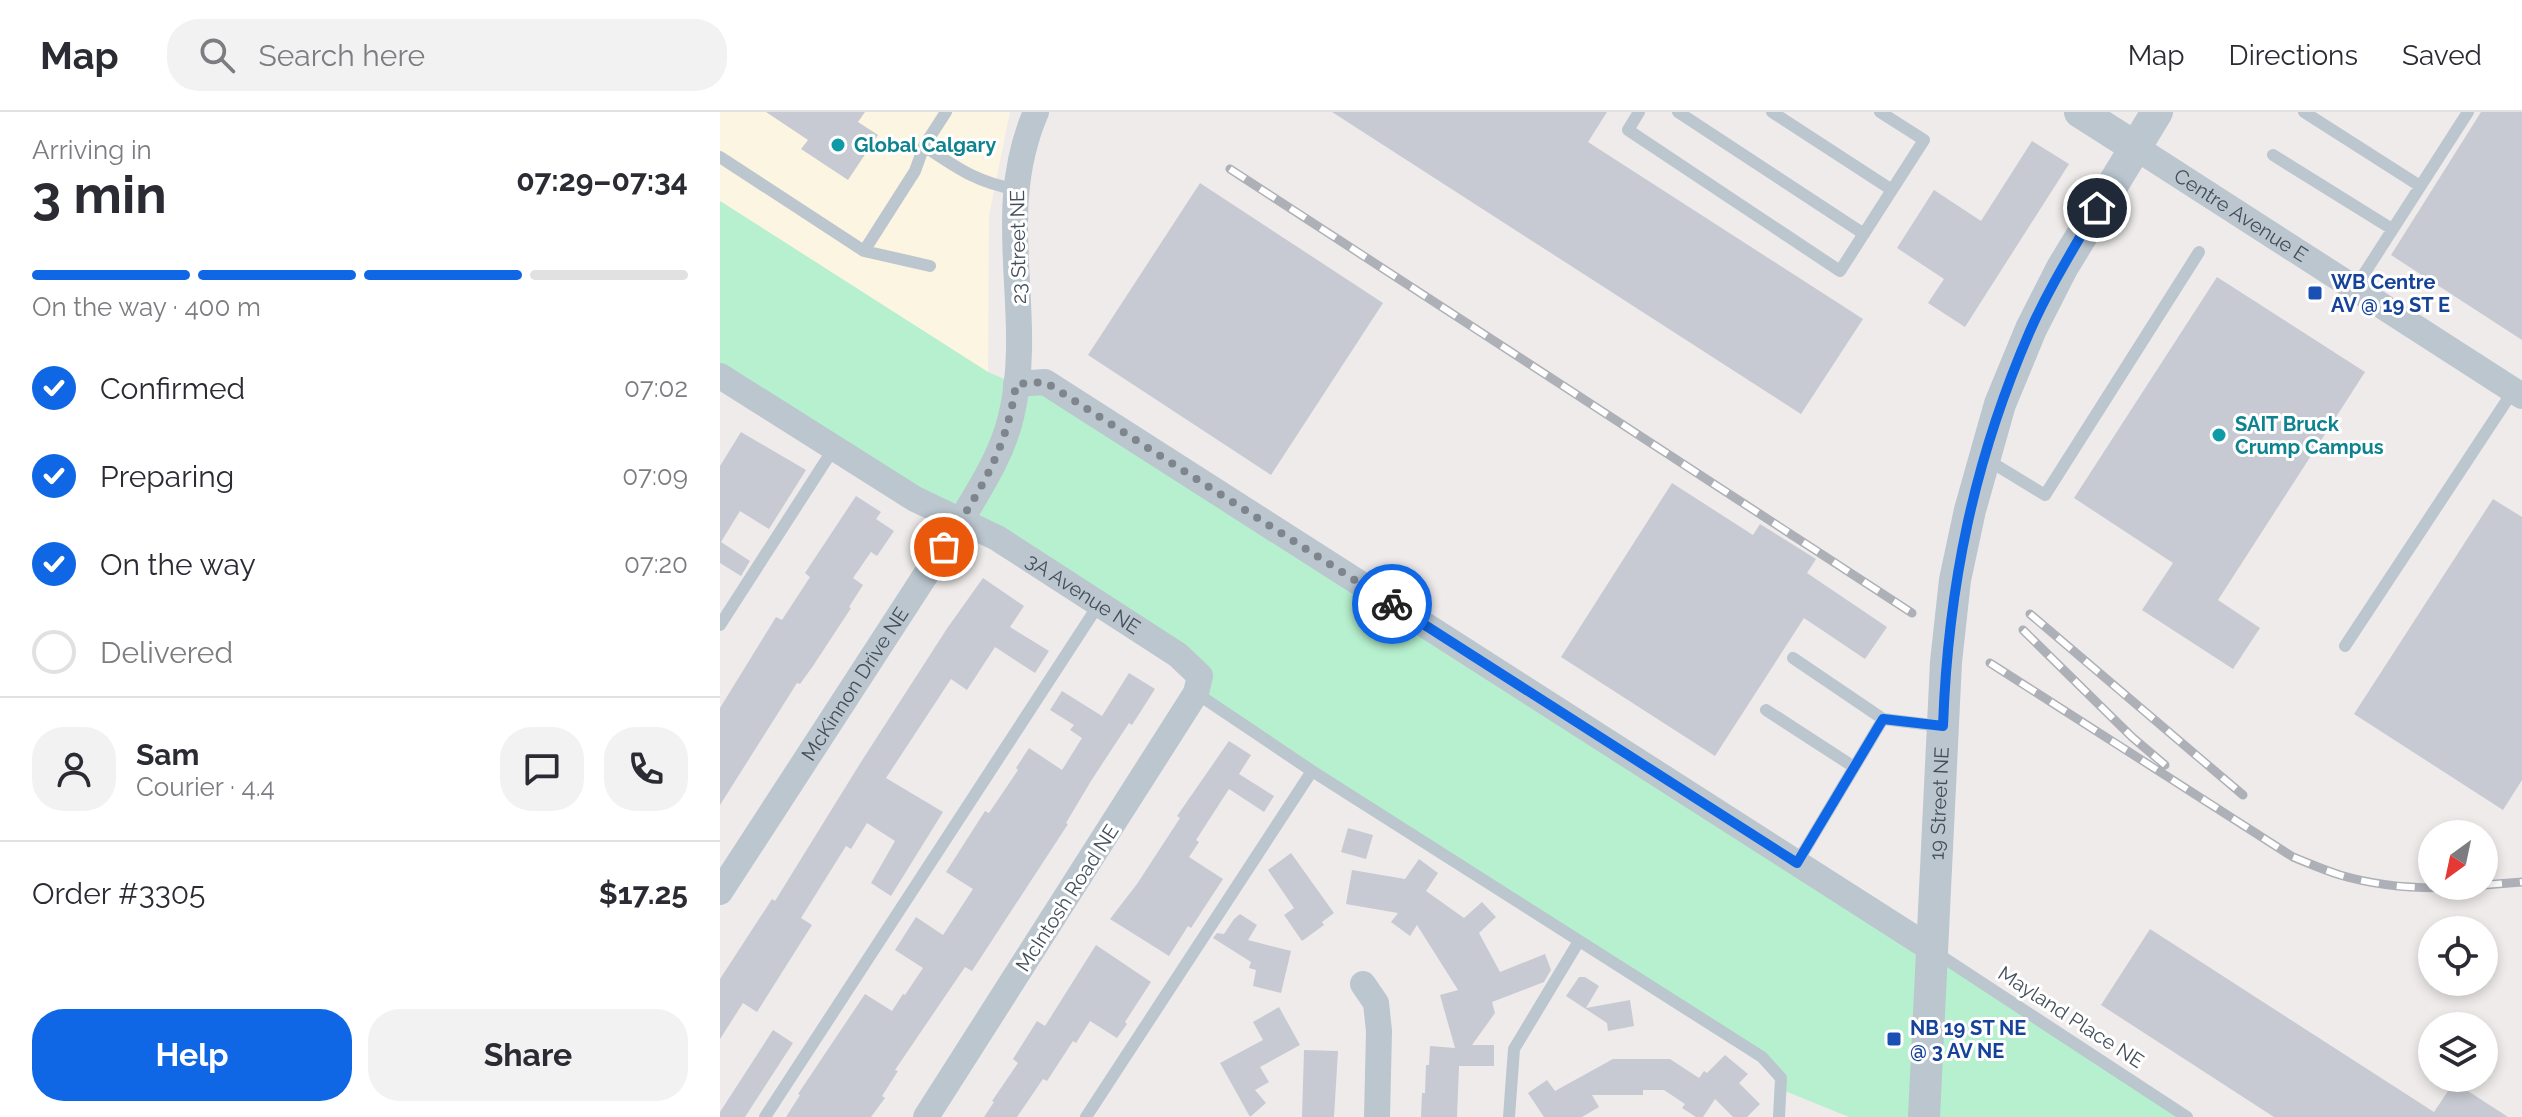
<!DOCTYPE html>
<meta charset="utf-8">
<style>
:root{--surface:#fff;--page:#f2f2f3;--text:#2b2b33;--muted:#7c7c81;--line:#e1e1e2;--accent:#0f67e5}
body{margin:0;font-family:Raleway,sans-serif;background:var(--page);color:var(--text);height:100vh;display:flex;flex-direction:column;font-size:30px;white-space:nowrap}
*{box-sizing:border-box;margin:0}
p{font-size:26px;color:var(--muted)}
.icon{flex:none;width:44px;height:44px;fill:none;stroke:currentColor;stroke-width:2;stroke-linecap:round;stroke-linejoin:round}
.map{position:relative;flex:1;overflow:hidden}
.drawer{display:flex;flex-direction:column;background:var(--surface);width:720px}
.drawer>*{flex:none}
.needle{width:52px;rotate:213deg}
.buttons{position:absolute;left:1698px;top:708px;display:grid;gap:16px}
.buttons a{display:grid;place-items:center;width:80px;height:80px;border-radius:50%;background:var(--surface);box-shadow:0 4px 12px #0003;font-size:40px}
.pin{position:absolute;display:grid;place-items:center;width:68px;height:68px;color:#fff;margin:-34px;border:4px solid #fff;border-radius:50%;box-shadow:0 2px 8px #0007}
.courier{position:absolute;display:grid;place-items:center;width:80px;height:80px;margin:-40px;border:6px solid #0f67e5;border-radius:50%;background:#fff;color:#222;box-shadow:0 2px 10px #0007}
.headline em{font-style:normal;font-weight:700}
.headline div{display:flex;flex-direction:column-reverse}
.headline{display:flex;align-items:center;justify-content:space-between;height:136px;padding:0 32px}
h1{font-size:52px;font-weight:700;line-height:60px}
.bar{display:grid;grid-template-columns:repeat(4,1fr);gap:12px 8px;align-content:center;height:96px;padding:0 32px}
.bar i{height:10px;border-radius:6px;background:var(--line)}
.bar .on{background:var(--accent)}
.bar p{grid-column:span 4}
.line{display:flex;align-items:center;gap:20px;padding:0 32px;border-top:2px solid var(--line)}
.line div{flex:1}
.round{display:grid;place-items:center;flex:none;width:84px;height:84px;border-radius:32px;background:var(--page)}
ol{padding:0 32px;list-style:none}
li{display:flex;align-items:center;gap:24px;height:88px}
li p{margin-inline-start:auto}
li .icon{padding:8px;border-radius:50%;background:var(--accent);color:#fff;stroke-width:4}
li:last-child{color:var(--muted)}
li i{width:44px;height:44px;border:4px solid var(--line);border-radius:50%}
.action{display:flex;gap:16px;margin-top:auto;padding:16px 32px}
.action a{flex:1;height:92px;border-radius:32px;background:var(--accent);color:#fff;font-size:32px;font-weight:700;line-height:92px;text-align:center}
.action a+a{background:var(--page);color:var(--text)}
header{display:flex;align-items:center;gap:48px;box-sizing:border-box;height:112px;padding:0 40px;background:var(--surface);border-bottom:2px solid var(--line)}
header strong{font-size:38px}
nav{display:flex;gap:44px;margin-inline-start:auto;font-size:28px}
.search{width:560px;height:72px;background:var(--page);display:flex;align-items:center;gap:20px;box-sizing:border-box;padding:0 28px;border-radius:32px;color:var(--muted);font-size:30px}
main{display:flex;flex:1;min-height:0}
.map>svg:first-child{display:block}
</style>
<header>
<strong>Map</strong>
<div class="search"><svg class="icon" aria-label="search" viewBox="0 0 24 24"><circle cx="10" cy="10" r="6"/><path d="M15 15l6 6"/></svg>Search here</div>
<nav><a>Map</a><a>Directions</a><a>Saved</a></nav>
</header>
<main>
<section class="drawer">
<div class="headline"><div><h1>3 min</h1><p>Arriving in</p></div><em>07:29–07:34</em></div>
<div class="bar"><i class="on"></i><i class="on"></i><i class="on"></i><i></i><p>On the way · 400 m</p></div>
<ol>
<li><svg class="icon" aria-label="check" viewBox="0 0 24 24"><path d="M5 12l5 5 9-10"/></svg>Confirmed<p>07:02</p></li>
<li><svg class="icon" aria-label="check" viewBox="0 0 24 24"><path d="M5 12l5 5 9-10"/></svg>Preparing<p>07:09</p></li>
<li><svg class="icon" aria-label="check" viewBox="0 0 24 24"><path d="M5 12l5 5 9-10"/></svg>On the way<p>07:20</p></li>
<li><i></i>Delivered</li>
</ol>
<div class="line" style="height:144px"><a class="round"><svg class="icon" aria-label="person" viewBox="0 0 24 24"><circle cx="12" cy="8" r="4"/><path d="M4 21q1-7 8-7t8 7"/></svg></a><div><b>Sam</b><p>Courier · 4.4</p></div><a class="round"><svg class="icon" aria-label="chat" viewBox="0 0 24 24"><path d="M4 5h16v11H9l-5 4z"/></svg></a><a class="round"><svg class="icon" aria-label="phone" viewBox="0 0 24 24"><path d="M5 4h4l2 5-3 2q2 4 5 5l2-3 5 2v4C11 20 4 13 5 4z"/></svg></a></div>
<div class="line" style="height:104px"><div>Order #3305</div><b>$17.25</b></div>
<div class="action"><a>Help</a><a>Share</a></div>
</section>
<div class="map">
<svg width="1802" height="1005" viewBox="0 0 1802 1005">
<rect width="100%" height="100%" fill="#efebeb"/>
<path fill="#fcf5e2" d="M 0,0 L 290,0 L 269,103 L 268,260 L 0,89 Z"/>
<path fill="#b6f0ce" d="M 0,89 L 268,260 L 296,272 L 325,270 L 1462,1005 L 1129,1005 L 1060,977 L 1041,945 L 476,581 L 480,564 L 0,264 Z"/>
<path fill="#c7cad2" d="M 46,0 L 145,0 L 138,10 L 158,23 L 128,68 L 81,37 L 88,28 Z
M 612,0 L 887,0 L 868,30 L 1143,207 L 1081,302 Z
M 1761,0 L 1802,0 L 1802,228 L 1671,143 Z
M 1312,29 L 1349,52 L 1245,215 L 1208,191 L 1224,167 L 1177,136 L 1214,78 L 1261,109 Z
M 480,71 L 663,191 L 551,363 L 368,243 Z
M 1497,165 L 1645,260 L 1498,488 L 1540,516 L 1513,557 L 1422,498 L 1453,451 L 1354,386 Z
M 21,320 L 86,358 L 49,417 L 20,399 L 1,430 L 30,449 L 21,464 L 0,451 L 0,354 Z
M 952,371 L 1033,423 L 1040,412 L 1096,447 L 1087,461 L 1167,515 L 1145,547 L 1084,506 L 995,644 L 841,545 Z
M 136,384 L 161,400 L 156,407 L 174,419 L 157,444 L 151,440 L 133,466 L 143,473 L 129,495 L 131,496 L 93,554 L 80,572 L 77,571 L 0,693 L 0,596 L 56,505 L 62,508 L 90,465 L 85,461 Z
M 1773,387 L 1802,405 L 1802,668 L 1783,698 L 1634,602 Z
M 263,466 L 304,494 L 290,515 L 329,539 L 315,561 L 275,535 L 247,578 L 231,567 L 166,666 L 223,700 L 171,784 L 151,771 L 175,729 L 147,711 L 131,737 L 126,734 L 81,806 L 92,813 L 37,900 L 23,891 L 0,927 L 0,867 L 52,787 L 55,789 L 141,650 L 228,515 Z
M 409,561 L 435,577 L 412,613 L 409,611 L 371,669 L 346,711 L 348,712 L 252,859 L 245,855 L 175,958 L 178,959 L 162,984 L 165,986 L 151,1005 L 66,1005 L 80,983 L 78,982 L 145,882 L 172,899 L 183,882 L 185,883 L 203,856 L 175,838 L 196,805 L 223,823 L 253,777 L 226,760 L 265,699 L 269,701 L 298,658 L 296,656 L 309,636 L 342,658 L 362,626 L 350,618 L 354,613 L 330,598 L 342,579 L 382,604 Z
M 509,629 L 531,643 L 519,662 L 554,684 L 544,700 L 509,677 L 476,728 L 479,730 L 469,745 L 503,767 L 471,816 L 468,814 L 449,844 L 390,807 L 417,772 L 460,706 L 457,704 Z
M 628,716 L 653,723 L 646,747 L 621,740 Z
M 571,741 L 614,801 L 602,810 L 604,813 L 582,829 L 564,803 L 574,796 L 548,758 Z
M 699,747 L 718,761 L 706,779 L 744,806 L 762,790 L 776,805 L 759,821 L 780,860 L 825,842 L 831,858 L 824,870 L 772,890 L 775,901 L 752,933 L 774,933 L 774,954 L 739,954 L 737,1005 L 701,1005 L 702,981 L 705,981 L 706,953 L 709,953 L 710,934 L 735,936 L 720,883 L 738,878 L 697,813 L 690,824 L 671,810 L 678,801 L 626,792 L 632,758 L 685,767 Z
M 520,802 L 537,813 L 528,828 L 571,839 L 561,881 L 533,874 L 536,858 L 529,856 L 531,850 L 493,826 L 497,821 L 504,822 L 514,807 Z
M 1430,817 L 1714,1000 L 1734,970 L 1788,1005 L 1554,1005 L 1381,893 Z
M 376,833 L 431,870 L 405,910 L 407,912 L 397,926 L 370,909 L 356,931 L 353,929 L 327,969 L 323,967 L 297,1005 L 264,1005 L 274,990 L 272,989 L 298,951 L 293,947 L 317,909 L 325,914 Z
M 859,865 L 865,865 L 879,874 L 866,896 L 910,888 L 914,914 L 888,919 L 887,911 L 846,884 Z
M 559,895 L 580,933 L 540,955 L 549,970 L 535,978 L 546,991 L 530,1005 L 500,951 L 543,928 L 533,910 Z
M 53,918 L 73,931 L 25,1005 L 0,1005 L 0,1000 Z
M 584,938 L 618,939 L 614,1005 L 582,1005 Z
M 1005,943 L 1028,962 L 1019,971 L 1040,992 L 1027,1005 L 1013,1005 L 995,987 L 983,1005 L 976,1005 L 962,996 L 965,992 L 944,978 L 923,978 L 923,983 L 872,983 L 879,995 L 862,1005 L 824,1005 L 808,981 L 827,968 L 835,979 L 893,947 L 950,947 L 979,966 L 984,959 L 987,961 Z"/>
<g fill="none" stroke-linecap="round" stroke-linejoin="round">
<path stroke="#bbc6cf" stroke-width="12" d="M 226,0 L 204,34 C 236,55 257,71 295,77
M 919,0 L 908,18 L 1120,159 L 1204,28 L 1160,0
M 958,0 L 1144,122
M 1052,0 L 1172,78
M 1584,0 L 1700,74
M 1553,43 L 1672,117
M 0,45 L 144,139 L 195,59 L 204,34
M 144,139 L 210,154
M 1635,176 L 1748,0
M 1266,347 L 1325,383 L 1479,140
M 0,513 L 114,336
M 1625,534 L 1793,279
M 1073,546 L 1163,607 L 1220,614
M 476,581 L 592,659 L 1042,945 L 1061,966 L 1059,1005
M 1046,598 L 1134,655
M 1077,751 L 1163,607
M 1215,840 L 1467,1005
M 45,1005 L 379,492
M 366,1005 L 592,659
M 789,1005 L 794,937 L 859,829"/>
<g stroke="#bbc6cf" stroke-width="26">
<path id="s1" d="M 1415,35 L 1802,284"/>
<path id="s2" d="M 0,264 L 195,387 L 277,426 L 458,543 L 480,564 L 476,581 L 206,1005"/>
<path d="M 296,272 L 325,270 L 1213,838"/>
<path id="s3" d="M 0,780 L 240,410 C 260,376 282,343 291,305 C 316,201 271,104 316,0"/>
<path d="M 643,872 L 656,891 L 659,919 L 657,1005"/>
</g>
<g stroke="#bbc6cf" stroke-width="32">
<path d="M 1360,0 L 1415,35"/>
<path id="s4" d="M 1204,1005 L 1226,550 L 1235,468 L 1250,398 L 1280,292 L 1311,217 L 1342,156 L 1437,0"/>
</g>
<g stroke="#adb1b7" stroke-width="9">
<path id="rail" d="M 510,57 L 1192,501
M 1310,502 L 1523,683
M 1303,518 L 1412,625 L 1445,653
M 1270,551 L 1573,745 C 1588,751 1604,758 1620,763 C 1664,776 1712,778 1758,774
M 1764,773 L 1802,770"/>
</g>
<use href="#rail" stroke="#fff" stroke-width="6" stroke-dasharray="18" stroke-linecap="butt"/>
</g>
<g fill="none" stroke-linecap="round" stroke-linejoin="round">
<path stroke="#7f858d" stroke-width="8" stroke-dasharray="0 14.4" d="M 224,435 C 260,378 286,341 296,272 L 325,270 L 672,492"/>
<path stroke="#0f67e5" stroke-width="10" d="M 672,492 L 1077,751 L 1163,607 L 1223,614 C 1228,474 1254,348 1310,219 C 1329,176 1354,136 1377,96"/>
</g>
<g fill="#0f9aa8" stroke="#fff" stroke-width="3">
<circle cx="118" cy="33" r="8"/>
<circle cx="1499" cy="323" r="8"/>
</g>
<g fill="#1a4fb4" stroke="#fff" stroke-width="3">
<rect x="1587" y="173" width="16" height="16" rx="4"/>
<rect x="1166" y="919" width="16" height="16" rx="4"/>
</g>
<g text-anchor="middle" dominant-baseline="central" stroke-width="6" stroke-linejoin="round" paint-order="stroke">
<g font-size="20" font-weight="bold" fill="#0d838f" stroke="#fff" text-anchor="start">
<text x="134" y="33">Global Calgary</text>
<text x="1515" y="312">SAIT Bruck<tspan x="1515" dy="23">Crump Campus</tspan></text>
</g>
<g font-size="20" fill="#434e5a" stroke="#fff">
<text stroke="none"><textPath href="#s1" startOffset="126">Centre Avenue E</textPath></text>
<text transform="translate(298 135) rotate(-91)">23 Street NE</text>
<text stroke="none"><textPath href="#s2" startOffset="424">3A Avenue NE</textPath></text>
<text stroke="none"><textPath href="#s3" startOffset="248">McKinnon Drive NE</textPath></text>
<text stroke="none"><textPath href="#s4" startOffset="314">19 Street NE</textPath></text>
<text transform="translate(347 786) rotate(-57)">McIntosh Road NE</text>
<text transform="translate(1351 905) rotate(33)">Mayland Place NE</text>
</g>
<g font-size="20" font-weight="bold" fill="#164399" stroke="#fff" text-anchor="start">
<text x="1611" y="170">WB Centre<tspan x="1611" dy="23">AV @ 19 ST E</tspan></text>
<text x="1190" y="916">NB 19 ST NE<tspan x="1190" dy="23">@ 3 AV NE</tspan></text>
</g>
</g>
</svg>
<div class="buttons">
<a><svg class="needle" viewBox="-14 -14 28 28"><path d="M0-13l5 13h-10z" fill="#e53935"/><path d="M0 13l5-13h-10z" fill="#7c7c81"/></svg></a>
<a><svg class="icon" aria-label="locate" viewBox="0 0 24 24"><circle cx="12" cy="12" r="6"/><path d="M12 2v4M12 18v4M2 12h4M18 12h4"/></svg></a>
<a><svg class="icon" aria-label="layers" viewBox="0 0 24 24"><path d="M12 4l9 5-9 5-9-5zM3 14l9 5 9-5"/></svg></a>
</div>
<div class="pin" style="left:224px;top:435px;background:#ea580c"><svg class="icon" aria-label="bag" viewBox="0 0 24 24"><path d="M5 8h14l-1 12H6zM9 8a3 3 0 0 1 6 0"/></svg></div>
<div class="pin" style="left:1377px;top:96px;background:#1f2937"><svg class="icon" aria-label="home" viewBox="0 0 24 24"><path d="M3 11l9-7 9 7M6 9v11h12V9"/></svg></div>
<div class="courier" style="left:672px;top:492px"><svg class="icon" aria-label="bike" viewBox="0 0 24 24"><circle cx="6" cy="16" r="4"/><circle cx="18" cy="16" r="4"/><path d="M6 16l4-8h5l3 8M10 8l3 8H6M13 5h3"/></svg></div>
</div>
</main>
